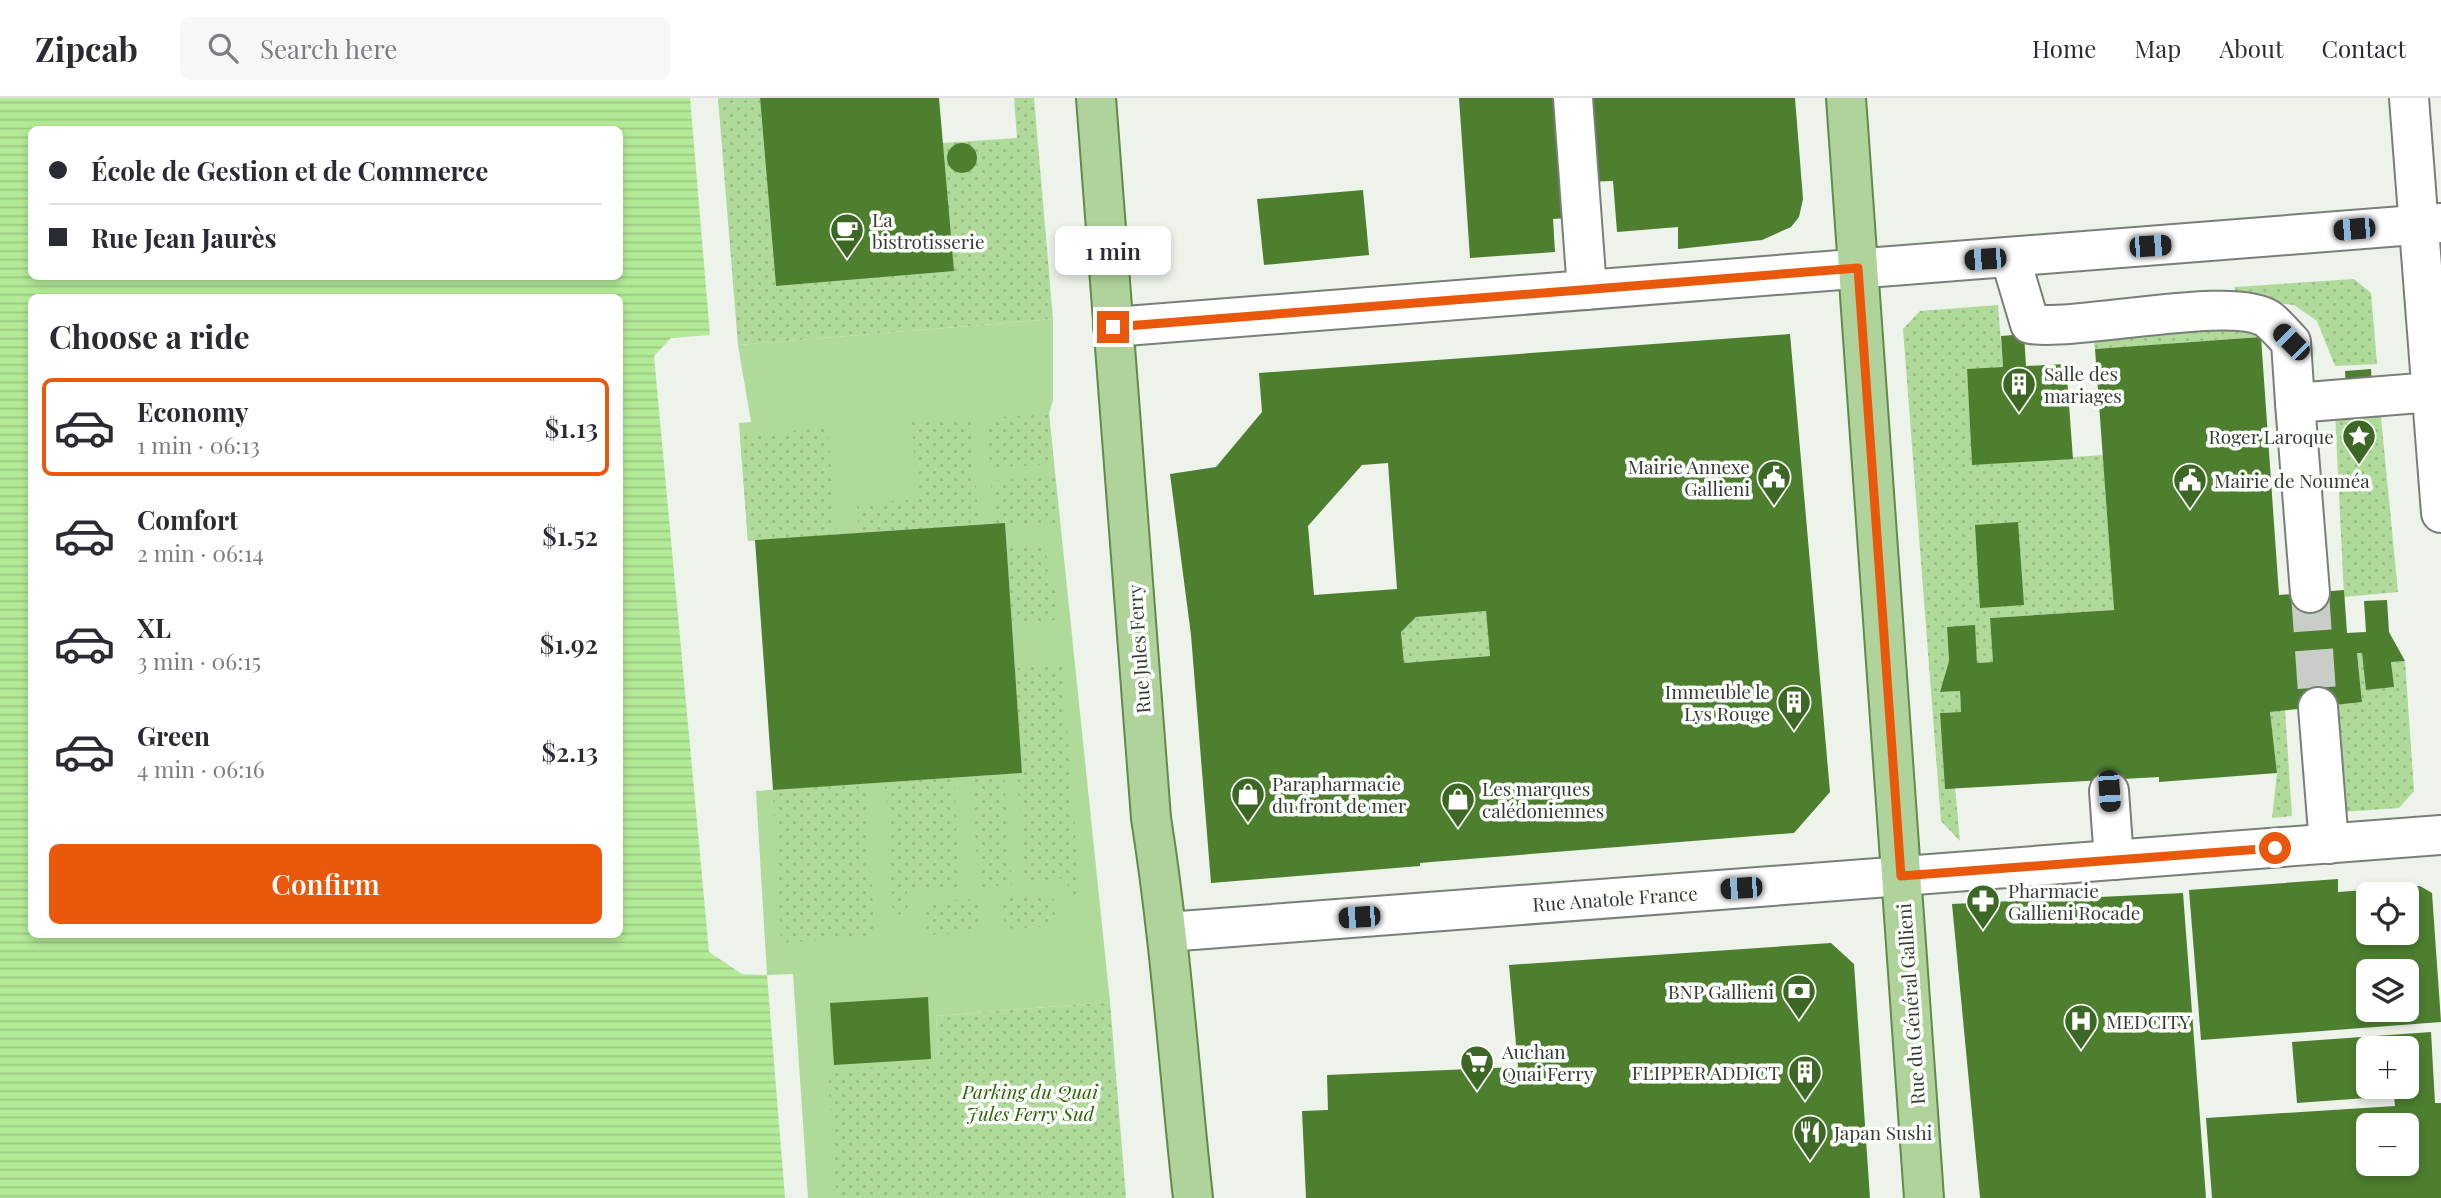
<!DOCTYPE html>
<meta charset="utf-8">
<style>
body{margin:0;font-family:"Playfair Display",serif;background:#f7f7f7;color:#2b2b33;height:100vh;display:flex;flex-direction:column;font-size:26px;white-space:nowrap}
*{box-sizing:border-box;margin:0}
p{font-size:23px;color:#7c7c81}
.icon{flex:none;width:38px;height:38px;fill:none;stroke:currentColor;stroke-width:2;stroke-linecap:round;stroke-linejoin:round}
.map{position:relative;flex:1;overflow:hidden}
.panel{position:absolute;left:28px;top:196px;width:595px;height:644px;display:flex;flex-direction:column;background:#fff;border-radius:10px;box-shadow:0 4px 10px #0003}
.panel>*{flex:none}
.banner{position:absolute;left:28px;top:28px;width:595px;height:154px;border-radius:10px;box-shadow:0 4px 10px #0003;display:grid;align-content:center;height:154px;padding:0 21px;background:#fff}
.tools{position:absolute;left:2356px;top:784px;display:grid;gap:14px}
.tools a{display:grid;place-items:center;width:63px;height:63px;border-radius:10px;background:#fff;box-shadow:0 4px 10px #0003;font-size:35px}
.end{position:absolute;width:32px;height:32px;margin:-16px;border:9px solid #ea580c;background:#fff;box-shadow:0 0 0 4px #fff}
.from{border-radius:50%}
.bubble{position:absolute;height:49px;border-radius:10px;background:#fff;box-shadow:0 4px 10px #0003;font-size:23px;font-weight:600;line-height:49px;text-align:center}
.car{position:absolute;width:21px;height:42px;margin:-21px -10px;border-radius:9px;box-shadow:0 0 5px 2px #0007;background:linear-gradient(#222 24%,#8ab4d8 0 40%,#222 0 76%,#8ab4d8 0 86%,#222 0)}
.banner b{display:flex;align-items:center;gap:24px;height:66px;font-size:26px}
.banner b+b{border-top:2px solid #e1e1e2}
.banner i{width:18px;height:18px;background:#2b2b33}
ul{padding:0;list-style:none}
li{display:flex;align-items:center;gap:21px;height:98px;margin:0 14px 10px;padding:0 7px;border:4px solid transparent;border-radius:10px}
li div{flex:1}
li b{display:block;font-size:26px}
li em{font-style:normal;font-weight:600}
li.on{border-color:#ea580c}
li>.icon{width:63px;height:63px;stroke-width:1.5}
h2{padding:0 21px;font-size:32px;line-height:84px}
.primary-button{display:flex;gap:14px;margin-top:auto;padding:14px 21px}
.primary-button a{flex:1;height:80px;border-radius:10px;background:#ea580c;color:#fff;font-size:28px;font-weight:600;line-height:80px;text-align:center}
header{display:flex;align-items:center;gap:42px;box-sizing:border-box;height:98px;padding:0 35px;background:#fff;border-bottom:2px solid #e1e1e2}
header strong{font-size:33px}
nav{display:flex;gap:38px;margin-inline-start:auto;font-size:24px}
.search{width:490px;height:63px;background:#f7f7f7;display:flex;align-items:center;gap:18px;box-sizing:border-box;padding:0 24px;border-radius:10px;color:#7c7c81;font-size:26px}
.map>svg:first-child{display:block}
</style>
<header>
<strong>Zipcab</strong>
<div class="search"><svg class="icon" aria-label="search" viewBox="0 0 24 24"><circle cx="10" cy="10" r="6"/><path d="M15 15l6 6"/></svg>Search here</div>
<nav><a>Home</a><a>Map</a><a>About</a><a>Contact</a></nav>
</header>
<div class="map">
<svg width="2441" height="1100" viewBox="0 0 2441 1100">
<defs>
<pattern id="garden-dots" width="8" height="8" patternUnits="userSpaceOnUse" patternTransform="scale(1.75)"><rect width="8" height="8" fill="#afda9a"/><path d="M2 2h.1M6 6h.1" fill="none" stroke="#97bc85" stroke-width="1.8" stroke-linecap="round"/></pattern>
<pattern id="water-rules" width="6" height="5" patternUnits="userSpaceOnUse" patternTransform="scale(1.75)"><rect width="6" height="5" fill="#b3ea97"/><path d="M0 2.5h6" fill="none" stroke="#9bc983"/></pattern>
</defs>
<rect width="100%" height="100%" fill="#edf2eb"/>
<path fill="#afda9a" d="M1053,221V302L1049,316L1110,904L936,918L948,1100H808L793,876L767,877L756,693L1022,675L1005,426L748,443L739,325L751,324L738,247Z"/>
<g fill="url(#garden-dots)">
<path d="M718,0H760L776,188L830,183L943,45L1017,40L1014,0H1034L1053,221L738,247Z"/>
<path d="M2354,181L2371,195L2377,266L2335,268L2317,223L2294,207L2238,201L2234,189Z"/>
<path d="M1998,207L2003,269L1967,272L1972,366L2103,357L2114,512L1990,520L1993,564L1977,565L1974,528L1947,530L1949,563L1940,594L1960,593L1961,614L1940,615L1945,690H1955L1960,743L1941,723L1903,231L1920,213Z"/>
<path d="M2234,221L2261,239L2095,251L2092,232Z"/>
<path d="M2380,309L2398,494L2344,499L2335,314Z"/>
<path d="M1049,316L1054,366L990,370L986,320Z"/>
<path d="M971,320L979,427L859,435L857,406L917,401L912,324Z"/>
<path d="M828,330L836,437L748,443L740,337Z"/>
<path d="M1055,378L1060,426L1005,430L994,426L991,383Z"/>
<path d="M1046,446L1049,490H1057L1059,522L1012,525L1007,449Z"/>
<path d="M1486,513L1490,558L1404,565L1401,534L1416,519Z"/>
<path d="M2357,555H2362L2367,592L2393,589L2391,564L2405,563L2414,693L2399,710L2342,714L2335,607L2362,604Z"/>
<path d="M1062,566L1080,798L1069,799L1067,780L1025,784L1017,675H1022L1015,570Z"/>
<path d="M2285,612L2292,718L2272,720L2277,675L2270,614Z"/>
<path d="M1004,676L1012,787L979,789L971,679Z"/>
<path d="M954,680L960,791L907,793L908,816L893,817L885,684Z"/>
<path d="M865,686L875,839L781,845L773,692Z"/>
<path d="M1053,796L1056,828L1005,831L1002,800Z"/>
<path d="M978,801L980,834L927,837L925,804Z"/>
<path d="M1110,904L1126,1100H836L828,972L939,966L936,918Z"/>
</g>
<path fill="url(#water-rules)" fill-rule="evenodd" d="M0,0H690L710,237L671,240L654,258L709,854L742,876L767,877L785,1100H0ZM32,32H620V178H32ZM32,200H620V836H32Z"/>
<g fill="#4d7f2f" fill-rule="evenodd">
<path d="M760,0H939L954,173L776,188Z"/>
<path d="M1459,0H1566L1578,119L1553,121L1555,154L1470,160Z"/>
<path d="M1575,0H1795L1803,101L1799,119L1791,129L1762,142L1678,151V129L1617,134L1613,83L1582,84Z"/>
<circle cx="962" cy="60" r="15"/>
<path d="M1363,92L1369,157L1264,167L1257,101Z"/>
<path d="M1790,236L1830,694L1794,735L1431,764L1420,765V768L1211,785L1191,537L1170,376L1216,369L1262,314L1259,275ZM1388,365L1397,491L1314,497L1308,428L1362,367ZM1486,513L1490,558L1404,565L1401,534L1416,519Z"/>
<path d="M2024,236L2026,268L2066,266L2073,361L1972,367L1967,271L2003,269L2001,238Z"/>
<path d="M2261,239L2279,497L2344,492L2347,535L2366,534L2364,503L2387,502L2389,534L2405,563L2391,564L2394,589L2366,592L2362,555H2357L2362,604L2270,614L2277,675L2159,684V679L1945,691L1940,615L1961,614L1960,593L1940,594L1949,563L1947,529L1975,527L1977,565L1993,564L1990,520L2114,512L2095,251Z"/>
<path d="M2371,271L2372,289L2346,291L2345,273Z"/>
<path d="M2018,424L2024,507L1980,510L1975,427Z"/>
<path d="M1005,425L1022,675L773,692L755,442Z"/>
<path d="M2338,781V794L2420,788L2432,795L2441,924L2201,942L2189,792ZM2368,796H2406V835H2368ZM2368,873H2406V912H2368Z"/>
<path d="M2183,795L2206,1100H1980L1952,806Z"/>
<path d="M1831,845L1854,866L1870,1100H1306L1302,1013L1328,1012L1327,977L1518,969L1509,867Z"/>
<path d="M928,899L931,961L834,967L830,905Z"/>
<path d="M2431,934L2435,1005H2441V1100H2212L2206,1020L2395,1008L2394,998L2297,1005L2292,944ZM2368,950H2406V989H2368ZM2368,1027H2406V1066H2368Z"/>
</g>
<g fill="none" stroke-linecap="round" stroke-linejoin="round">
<path stroke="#c9cdc7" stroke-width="38" stroke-dasharray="38 19" stroke-linecap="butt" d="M2310,495L2318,609"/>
<g stroke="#7a7e78" stroke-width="42">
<g id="minor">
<path d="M1573,0L1587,192"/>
<path d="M2409,0L2441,415"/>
<path d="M2010,159L2030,226C2082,233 2232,197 2268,221C2276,227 2284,237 2291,244L2295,305"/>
<path d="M1113,229L2441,125"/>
<path d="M2310,495L2295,305L2432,294"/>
<path d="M2318,609L2329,746"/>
<path d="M2109,693L2114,762"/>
<path d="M1167,834L2441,737"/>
</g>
</g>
<g stroke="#628a4b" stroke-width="42">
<g id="major">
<path d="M1096,0L1151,720C1171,846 1179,973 1193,1100"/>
<path d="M1846,0L1924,1100"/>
</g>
</g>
<use href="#minor" stroke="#fff" stroke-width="38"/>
<use href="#major" stroke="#afd39a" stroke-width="38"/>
</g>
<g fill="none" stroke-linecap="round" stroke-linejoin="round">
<path stroke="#ea580c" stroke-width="9" d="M1113,229L1858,170L1901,778L2275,750"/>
</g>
<defs>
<g id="cafe-pin" transform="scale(1.75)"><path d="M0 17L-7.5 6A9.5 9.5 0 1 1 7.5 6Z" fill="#3d6724" stroke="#fbfffa"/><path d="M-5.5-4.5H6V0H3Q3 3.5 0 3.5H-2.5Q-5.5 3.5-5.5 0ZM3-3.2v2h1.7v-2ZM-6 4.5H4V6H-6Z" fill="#fff"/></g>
<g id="building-pin" transform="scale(1.75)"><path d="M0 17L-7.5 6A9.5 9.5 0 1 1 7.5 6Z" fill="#3d6724" stroke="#fbfffa"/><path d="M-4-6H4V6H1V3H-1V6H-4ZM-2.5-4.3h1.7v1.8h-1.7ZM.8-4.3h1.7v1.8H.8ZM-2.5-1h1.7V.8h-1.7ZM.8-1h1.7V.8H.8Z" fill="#fff"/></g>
<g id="sight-pin" transform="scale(1.75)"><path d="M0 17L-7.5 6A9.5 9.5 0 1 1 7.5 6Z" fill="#3d6724" stroke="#fbfffa"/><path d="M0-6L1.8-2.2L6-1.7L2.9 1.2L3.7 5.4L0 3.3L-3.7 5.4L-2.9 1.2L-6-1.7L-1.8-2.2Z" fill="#fff"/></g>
<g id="civic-pin" transform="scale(1.75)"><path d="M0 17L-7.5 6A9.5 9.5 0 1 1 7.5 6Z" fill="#3d6724" stroke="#fbfffa"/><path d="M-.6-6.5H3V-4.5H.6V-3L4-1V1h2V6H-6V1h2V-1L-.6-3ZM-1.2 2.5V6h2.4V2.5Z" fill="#fff"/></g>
<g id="shop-pin" transform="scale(1.75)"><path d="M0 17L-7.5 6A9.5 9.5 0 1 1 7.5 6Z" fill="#3d6724" stroke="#fbfffa"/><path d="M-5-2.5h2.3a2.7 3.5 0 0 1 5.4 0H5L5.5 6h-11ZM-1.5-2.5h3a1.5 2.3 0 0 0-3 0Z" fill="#fff"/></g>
<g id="pharmacy-pin" transform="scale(1.75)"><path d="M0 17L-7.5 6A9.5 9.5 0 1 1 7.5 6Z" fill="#3d6724" stroke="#fbfffa"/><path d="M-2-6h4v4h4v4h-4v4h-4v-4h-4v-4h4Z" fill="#fff"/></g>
<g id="bank-pin" transform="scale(1.75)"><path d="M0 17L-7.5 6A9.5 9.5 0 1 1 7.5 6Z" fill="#3d6724" stroke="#fbfffa"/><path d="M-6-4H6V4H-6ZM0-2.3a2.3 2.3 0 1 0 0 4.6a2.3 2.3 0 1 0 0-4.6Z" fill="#fff"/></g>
<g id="hospital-pin" transform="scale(1.75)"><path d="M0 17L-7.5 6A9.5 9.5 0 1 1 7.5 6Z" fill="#3d6724" stroke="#fbfffa"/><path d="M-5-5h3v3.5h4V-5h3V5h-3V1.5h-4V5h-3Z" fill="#fff"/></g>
<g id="supermarket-pin" transform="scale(1.75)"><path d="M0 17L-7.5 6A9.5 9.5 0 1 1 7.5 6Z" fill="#3d6724" stroke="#fbfffa"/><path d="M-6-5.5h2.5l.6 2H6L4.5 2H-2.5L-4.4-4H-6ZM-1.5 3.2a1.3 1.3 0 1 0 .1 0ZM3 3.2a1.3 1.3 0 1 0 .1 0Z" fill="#fff"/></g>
<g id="restaurant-pin" transform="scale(1.75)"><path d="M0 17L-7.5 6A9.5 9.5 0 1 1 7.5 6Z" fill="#3d6724" stroke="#fbfffa"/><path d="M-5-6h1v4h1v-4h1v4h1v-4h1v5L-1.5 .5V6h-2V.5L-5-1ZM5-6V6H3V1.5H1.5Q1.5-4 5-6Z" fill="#fff"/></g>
</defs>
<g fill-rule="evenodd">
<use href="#cafe-pin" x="847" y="132"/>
<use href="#building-pin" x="2019" y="286"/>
<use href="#sight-pin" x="2359" y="338"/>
<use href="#civic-pin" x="1774" y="379"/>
<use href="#civic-pin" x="2190" y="382"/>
<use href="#building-pin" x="1794" y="604"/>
<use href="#shop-pin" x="1248" y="696"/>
<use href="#shop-pin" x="1458" y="701"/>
<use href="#pharmacy-pin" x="1983" y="803"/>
<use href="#bank-pin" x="1799" y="893"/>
<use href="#hospital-pin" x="2081" y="923"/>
<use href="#supermarket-pin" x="1477" y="964"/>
<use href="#building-pin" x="1805" y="974"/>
<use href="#restaurant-pin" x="1810" y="1034"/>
</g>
<g text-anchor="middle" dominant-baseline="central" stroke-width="7" stroke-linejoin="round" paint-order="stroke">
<g font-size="19" fill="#373936" stroke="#fbfffa" text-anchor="start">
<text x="872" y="121">La<tspan x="872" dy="22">bistrotisserie</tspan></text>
<text x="2044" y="275">Salle des<tspan x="2044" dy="22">mariages</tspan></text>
<text x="2334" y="338" text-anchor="end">Roger Laroque</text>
<text x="1750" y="368" text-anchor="end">Mairie Annexe<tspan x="1750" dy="22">Gallieni</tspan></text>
<text x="2214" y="382">Mairie de Nouméa</text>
<text x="1770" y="593" text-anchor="end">Immeuble le<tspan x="1770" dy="22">Lys Rouge</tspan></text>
<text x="1272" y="685">Parapharmacie<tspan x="1272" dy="22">du front de mer</tspan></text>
<text x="1482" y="690">Les marques<tspan x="1482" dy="22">calédoniennes</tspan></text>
<text x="2008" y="792">Pharmacie<tspan x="2008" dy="22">Gallieni Rocade</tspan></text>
<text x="1774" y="893" text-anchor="end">BNP Gallieni</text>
<text x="2106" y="923">MEDCITY</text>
<text x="1502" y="953">Auchan<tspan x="1502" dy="22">Quai Ferry</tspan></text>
<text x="1780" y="974" text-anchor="end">FLIPPER ADDICT</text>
<text x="1834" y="1034">Japan Sushi</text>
</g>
<g font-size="19" fill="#373936" stroke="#fbfffa">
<text transform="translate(1138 551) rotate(-94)">Rue Jules Ferry</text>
<text transform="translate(1615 800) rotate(-4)">Rue Anatole France</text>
<text transform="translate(1910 906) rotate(-94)">Rue du Général Gallieni</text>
</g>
<g font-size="19" font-style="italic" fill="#2e5d05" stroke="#fbfffa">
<text x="1030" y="993">Parking du Quai<tspan x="1030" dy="22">Jules Ferry Sud</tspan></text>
</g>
</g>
</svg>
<div class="tools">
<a><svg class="icon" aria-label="locate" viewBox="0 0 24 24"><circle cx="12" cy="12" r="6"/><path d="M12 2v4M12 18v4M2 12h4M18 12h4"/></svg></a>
<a><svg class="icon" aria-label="layers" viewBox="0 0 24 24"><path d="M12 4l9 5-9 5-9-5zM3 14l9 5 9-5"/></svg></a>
<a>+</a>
<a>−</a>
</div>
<i class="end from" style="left:2275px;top:750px"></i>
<i class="end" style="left:1113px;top:229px"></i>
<div class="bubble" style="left:1055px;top:128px;width:116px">1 min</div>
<i class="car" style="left:2354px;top:131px;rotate:265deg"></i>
<i class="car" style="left:2150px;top:148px;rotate:86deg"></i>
<i class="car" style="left:1985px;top:161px;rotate:266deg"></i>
<i class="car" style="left:2291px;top:244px;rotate:315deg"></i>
<i class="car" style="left:2109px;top:693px;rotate:176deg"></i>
<i class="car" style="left:1741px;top:790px;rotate:266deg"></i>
<i class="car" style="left:1359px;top:819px;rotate:266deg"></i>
<div class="banner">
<b><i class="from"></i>École de Gestion et de Commerce</b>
<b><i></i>Rue Jean Jaurès</b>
</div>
<section class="panel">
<h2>Choose a ride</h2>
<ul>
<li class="on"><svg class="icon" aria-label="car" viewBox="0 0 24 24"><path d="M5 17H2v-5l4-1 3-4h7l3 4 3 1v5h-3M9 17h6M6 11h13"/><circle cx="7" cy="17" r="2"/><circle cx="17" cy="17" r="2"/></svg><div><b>Economy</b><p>1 min · 06:13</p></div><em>$1.13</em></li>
<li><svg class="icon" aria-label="car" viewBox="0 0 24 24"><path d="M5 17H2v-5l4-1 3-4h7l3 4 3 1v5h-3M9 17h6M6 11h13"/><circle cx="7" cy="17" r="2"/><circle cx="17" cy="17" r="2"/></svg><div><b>Comfort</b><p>2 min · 06:14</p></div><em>$1.52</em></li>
<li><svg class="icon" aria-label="car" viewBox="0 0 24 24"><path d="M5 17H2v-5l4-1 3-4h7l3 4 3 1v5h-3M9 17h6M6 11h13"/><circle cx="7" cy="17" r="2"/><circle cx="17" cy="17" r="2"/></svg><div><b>XL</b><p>3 min · 06:15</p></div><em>$1.92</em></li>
<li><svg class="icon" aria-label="car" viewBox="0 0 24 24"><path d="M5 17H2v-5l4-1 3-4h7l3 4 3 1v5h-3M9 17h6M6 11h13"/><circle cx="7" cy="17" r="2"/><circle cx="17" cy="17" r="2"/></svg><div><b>Green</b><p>4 min · 06:16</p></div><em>$2.13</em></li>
</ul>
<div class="primary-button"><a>Confirm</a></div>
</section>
</div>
